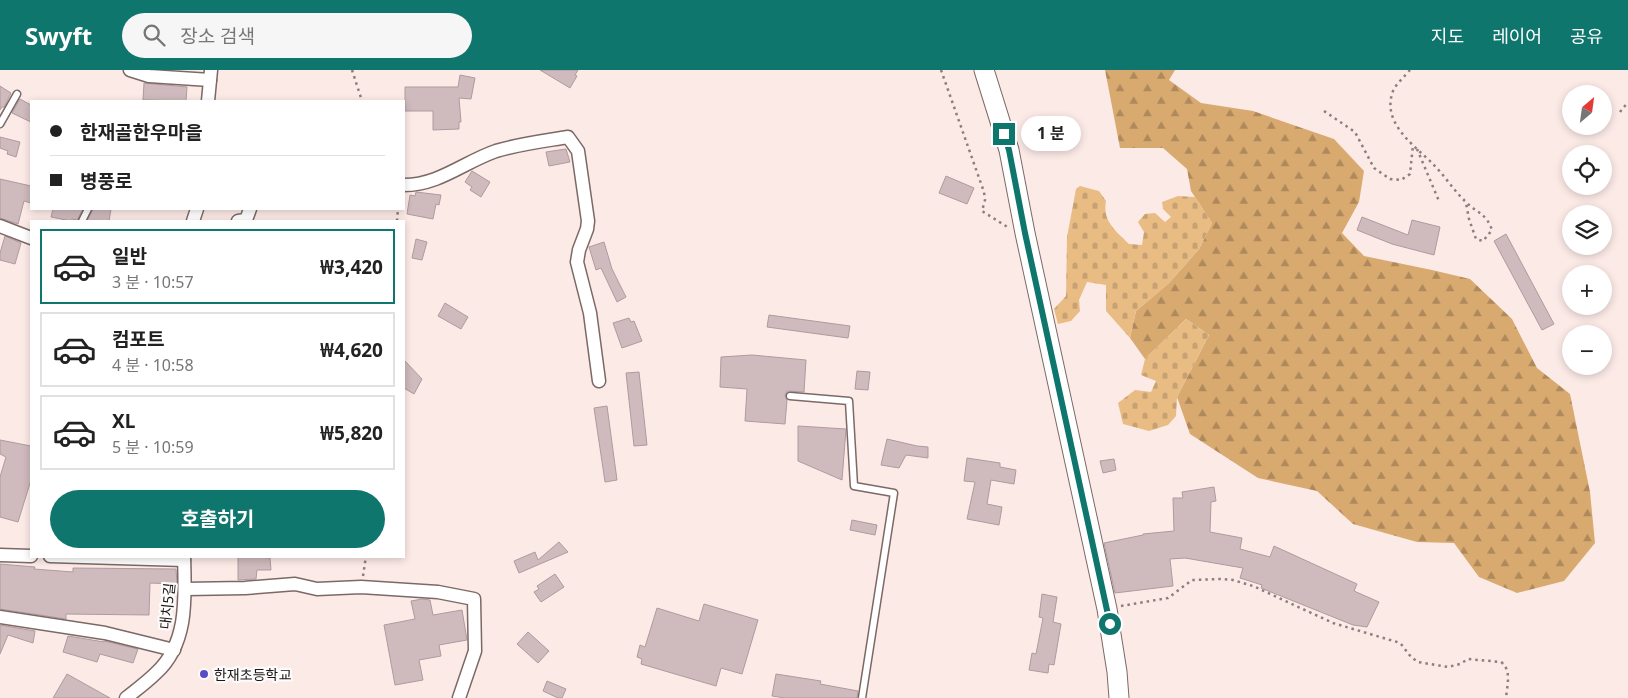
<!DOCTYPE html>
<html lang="ko">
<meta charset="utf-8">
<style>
body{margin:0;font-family:"Noto Sans","Noto Sans KR",sans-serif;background:#f6f6f6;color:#222;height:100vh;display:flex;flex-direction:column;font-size:19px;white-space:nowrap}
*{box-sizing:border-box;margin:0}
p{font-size:16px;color:#767676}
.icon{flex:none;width:28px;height:28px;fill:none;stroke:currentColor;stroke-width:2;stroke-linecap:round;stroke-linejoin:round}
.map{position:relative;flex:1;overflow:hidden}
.drawer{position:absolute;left:30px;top:150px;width:375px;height:338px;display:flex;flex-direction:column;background:#fff;border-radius:0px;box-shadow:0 2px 8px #0003}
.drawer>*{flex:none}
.hud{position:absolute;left:30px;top:30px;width:375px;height:110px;border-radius:0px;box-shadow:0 2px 8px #0003;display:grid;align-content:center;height:110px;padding:0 20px;background:#fff}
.needle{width:32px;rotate:29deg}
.tools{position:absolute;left:1562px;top:15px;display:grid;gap:10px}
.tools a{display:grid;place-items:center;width:50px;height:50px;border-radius:50%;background:#fff;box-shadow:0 2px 8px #0003;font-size:25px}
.end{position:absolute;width:22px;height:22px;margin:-11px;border:6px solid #0f766e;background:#fff;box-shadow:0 0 0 2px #fff}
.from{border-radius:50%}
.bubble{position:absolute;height:35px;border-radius:18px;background:#fff;box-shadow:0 2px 8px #0003;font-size:16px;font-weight:700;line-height:35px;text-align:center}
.hud b{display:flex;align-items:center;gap:18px;height:48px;font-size:19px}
.hud b+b{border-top:1px solid #e0e0e0}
.hud i{width:12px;height:12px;background:#222}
ul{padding:9px 0 0;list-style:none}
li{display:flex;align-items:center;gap:15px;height:75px;margin:0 10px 8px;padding:0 10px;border:2px solid #e0e0e0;border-radius:0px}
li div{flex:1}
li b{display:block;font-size:19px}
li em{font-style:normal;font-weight:700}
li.current{border-color:#0f766e}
li>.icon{width:45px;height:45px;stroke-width:1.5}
.action{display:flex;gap:10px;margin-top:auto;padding:10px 20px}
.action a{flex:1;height:58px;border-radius:30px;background:#0f766e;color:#fff;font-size:20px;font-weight:700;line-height:58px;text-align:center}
header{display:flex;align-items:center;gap:30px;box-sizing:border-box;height:70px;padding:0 25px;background:#0f766e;color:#fff}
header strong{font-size:24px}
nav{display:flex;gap:28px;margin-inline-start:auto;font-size:18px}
.search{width:350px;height:45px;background:#f6f6f6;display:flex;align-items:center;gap:12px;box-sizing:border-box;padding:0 18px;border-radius:28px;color:#767676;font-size:19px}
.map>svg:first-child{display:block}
</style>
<header>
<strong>Swyft</strong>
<div class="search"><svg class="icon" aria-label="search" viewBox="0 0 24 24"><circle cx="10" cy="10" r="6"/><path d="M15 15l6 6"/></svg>장소 검색</div>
<nav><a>지도</a><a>레이어</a><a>공유</a></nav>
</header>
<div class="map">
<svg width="1628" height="628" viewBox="0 0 1628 628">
<defs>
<pattern id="forest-firs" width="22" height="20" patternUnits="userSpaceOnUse" patternTransform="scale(1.25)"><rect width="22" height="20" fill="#d8aa70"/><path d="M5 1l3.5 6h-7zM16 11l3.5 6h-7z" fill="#af895b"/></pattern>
<pattern id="cemetery-stones" width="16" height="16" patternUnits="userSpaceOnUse" patternTransform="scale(1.25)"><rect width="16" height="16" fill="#e9bc84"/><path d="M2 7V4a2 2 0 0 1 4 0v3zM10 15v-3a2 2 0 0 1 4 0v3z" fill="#c7a171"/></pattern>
</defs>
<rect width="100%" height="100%" fill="#fceae7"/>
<path fill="url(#forest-firs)" d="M1105,0H1175L1169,10L1201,33L1253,41L1334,69L1364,101L1359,132L1342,163L1364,186L1432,200L1470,209L1512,249L1537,298L1570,324L1590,422L1595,473L1564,511L1517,523L1479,507L1454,473L1417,472L1353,454L1317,421L1258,408L1190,364L1177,327L1209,265L1186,249L1145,289L1130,268L1136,241L1169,213L1199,179L1212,153L1191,121L1187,99L1163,78H1120Z"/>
<g fill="url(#cemetery-stones)">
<path d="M1080,116L1099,121L1106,131C1102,151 1116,161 1129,174L1142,175L1144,162L1138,152L1145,144L1155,143L1165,152L1171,147L1163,139L1162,132L1178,126L1195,127L1212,153L1199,179L1169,213L1136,241L1130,268L1106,241V215L1087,212L1079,230L1080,241L1071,251L1058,254L1054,239L1066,226L1067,167L1076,119Z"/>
<path d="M1186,249L1209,265L1177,327L1176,346L1168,355L1149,361L1123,354L1118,333L1135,320L1151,322L1156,311L1141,305L1145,289Z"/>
</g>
<g fill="#cfbabd" stroke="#af9a9e">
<path d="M540,0H578L575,5L577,6L570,18Z"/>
<path d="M460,5L475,8L471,29L459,28L461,52H459V59L433,60V41H405V17H458Z"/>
<path d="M144,13L187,17L186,31L143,30Z"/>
<path d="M0,16L11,23L4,37H2L0,40Z"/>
<path d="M20,29L31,35V52L12,43Z"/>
<path d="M0,67L20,72L16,87L7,84L8,81L0,78Z"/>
<path d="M566,79L570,92L549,96L546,82Z"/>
<path d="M472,101L490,112L481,127L470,120L472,117L465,112Z"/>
<path d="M946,106L974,118L967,134L939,123Z"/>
<path d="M0,109L31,116V133L24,131L18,154L0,148Z"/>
<path d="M416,122L441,125L439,135L436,134L433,149L407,144L410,125L415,126Z"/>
<path d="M53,139H83L77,150L72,149L71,151L51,147Z"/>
<path d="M93,139H111L109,151H87Z"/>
<path d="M1362,147L1408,165L1412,150L1440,157L1434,185L1392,174L1357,160Z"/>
<path d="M1506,164L1554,254L1542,260L1494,171Z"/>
<path d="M5,166L21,173L15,194L0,190V183Z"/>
<path d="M416,169L427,172L422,190L412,188Z"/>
<path d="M604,172L612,199L626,227L617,232L601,198L596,200L589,177Z"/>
<path d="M445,233L468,247L461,259L438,246Z"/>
<path d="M769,245L850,256L848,268L767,257Z"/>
<path d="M629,248L631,252L634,251L642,271L622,278L613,253Z"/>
<path d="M752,285L806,290L804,322L787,321L785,325L787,330L785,354L745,351L747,319L720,317L721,287Z"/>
<path d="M404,290L422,309L414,324L404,318Z"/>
<path d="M857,301L870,302L868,320L855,319Z"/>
<path d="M639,302L647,375L634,376L626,303Z"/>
<path d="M607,336L617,410L605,412L594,338Z"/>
<path d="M798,356L846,359L842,410L798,391Z"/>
<path d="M887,369L917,376L928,377V388L906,385L899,398L881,395Z"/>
<path d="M0,370L31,376V410L18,452L0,447V407L6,387L0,384Z"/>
<path d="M967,388L1000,393V397L1016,400L1014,414L991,410L987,434L1002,437L999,455L967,449L975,412L964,411Z"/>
<path d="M1114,389L1116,400L1103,403L1100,391Z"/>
<path d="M1214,417L1216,431L1211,432L1210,462L1242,468L1240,479L1270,487L1274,476L1357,514L1354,521L1379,532L1367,557L1353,555L1261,518L1262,515L1240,508L1243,498L1185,488L1170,489L1173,516L1115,523L1104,473L1143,465V464L1174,461L1173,428H1183L1182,422Z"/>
<path d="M852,450L877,455L875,465L850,460Z"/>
<path d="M559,472L568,482L519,503L514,491L535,482L538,490Z"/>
<path d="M238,486L270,488L271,500H257L256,509L238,510Z"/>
<path d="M0,494L35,497L34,499L73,502V498L176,499L177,514L150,513L149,545L66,544V549L0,539Z"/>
<path d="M555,504L564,517L541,532L534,522L539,519L537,516Z"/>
<path d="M1042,524L1057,527L1053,552L1061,554L1054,595L1049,594L1048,603L1029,600L1032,583L1036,584L1043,548L1039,547Z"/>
<path d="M422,529L430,530L433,545L462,540L467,570L439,575L441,586L419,590L423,610L395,615L384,555L415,549L411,531Z"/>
<path d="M704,534L758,550L742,604L721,598L716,616L641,594L642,589L637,587L640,575L645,577L657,538L699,551Z"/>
<path d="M0,555L35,561L33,573L8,565L0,584Z"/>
<path d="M528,562L549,581L538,593L517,574Z"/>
<path d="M68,566L104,572V571L138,579L133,593L100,584L97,592L63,582Z"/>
<path d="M67,604L110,628H53Z"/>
<path d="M776,604L821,611L820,614L858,621L857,628H785L772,626Z"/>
<path d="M547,611L566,619L562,628H558L543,621Z"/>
</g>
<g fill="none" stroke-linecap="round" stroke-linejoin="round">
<g stroke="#7c6966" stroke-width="9">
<g id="service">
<path d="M0,54L17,24"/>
<path d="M82,151L88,139"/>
<path d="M790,326L849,331L854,416L894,423L862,628"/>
</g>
</g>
<g stroke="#7c6966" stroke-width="15">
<g id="minor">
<path d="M130,0L149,6L210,10"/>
<path d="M208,31L211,0"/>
<path d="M404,115C439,115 464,92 496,81C519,74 544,71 568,67L578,81L588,151L587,159L579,180L577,192L590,243L599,311"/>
<path d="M193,151L197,139"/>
<path d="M238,151L246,150L250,139"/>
<path d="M0,156L31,168"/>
<path d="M0,485L31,486"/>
<path d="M50,486L184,490"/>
<path d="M185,519L245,518L295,514L317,519L361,517L438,522L474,529L475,581L459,628"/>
<path d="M0,547L105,563L174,580"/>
<path d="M126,628C136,620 147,612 156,603C189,573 185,526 184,486"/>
</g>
</g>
<g stroke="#7c6966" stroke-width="21">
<path id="secondary" d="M984,0L1009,80L1025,163L1107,539L1117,602L1119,628"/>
</g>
<g stroke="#8b7e7c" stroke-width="2.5" stroke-dasharray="2.5 4" stroke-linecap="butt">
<path d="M352,0L362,31"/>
<path d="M941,0L984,122L985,130L982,141L1009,158"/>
<path d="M1410,0C1405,6 1396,14 1393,21C1381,53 1414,75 1433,94C1445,106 1454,121 1466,132C1478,144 1486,143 1492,160L1483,171L1476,169L1469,149L1466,133"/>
<path d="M1324,41L1355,62L1374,98L1390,109L1401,110L1410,104L1413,75"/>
<path d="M1620,42L1628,32"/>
<path d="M1417,79L1439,131"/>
<path d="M397,151L398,139"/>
<path d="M363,506L366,486"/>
<path d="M1121,536L1168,528L1192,510L1220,509L1233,510L1253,516L1333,553L1397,572L1401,574L1411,587L1418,592L1448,597L1460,594L1468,589L1501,592C1512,600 1507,616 1506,628"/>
</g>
<use href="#service" stroke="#fff" stroke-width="6"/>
<use href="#minor" stroke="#fff" stroke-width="12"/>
<use href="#secondary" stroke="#fff" stroke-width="19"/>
</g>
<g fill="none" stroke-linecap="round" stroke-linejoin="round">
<path stroke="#0f766e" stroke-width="6" d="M1004,64L1009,80L1025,163L1110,554"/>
</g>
<circle fill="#574ec6" stroke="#fcfcfc" stroke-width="2" cx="204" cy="604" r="5"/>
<g text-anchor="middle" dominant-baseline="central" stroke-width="4.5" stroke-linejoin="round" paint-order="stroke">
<g font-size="14" fill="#1d1614" stroke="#fcfcfc">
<text transform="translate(167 536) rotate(-84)">대치5길</text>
</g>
<g font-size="14" fill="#1d1614" stroke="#fcfcfc" text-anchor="start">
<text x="214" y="604">한재초등학교</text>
</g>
</g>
</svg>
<div class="tools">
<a><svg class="needle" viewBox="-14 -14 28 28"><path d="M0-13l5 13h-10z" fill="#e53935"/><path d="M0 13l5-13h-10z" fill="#767676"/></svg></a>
<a><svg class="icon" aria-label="locate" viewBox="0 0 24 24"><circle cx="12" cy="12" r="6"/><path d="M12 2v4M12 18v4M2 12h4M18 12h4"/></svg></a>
<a><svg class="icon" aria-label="layers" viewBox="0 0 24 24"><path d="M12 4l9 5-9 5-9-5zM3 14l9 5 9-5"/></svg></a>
<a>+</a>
<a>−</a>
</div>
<i class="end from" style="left:1110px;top:554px"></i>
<i class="end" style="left:1004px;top:64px"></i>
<div class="bubble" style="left:1021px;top:46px;width:60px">1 분</div>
<div class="hud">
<b><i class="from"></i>한재골한우마을</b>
<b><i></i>병풍로</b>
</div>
<section class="drawer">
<ul>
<li class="current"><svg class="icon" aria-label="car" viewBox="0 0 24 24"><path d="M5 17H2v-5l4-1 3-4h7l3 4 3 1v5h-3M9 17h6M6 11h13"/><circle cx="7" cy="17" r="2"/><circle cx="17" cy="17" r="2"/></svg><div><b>일반</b><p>3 분 · 10:57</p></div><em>₩3,420</em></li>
<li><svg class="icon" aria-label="car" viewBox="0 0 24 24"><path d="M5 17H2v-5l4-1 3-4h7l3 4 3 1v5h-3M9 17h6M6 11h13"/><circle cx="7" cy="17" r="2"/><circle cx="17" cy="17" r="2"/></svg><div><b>컴포트</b><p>4 분 · 10:58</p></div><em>₩4,620</em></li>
<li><svg class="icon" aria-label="car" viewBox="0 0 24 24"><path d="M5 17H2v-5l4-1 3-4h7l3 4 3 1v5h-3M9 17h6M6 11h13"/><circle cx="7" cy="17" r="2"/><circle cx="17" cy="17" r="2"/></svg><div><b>XL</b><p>5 분 · 10:59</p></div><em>₩5,820</em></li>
</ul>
<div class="action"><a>호출하기</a></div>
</section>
</div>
